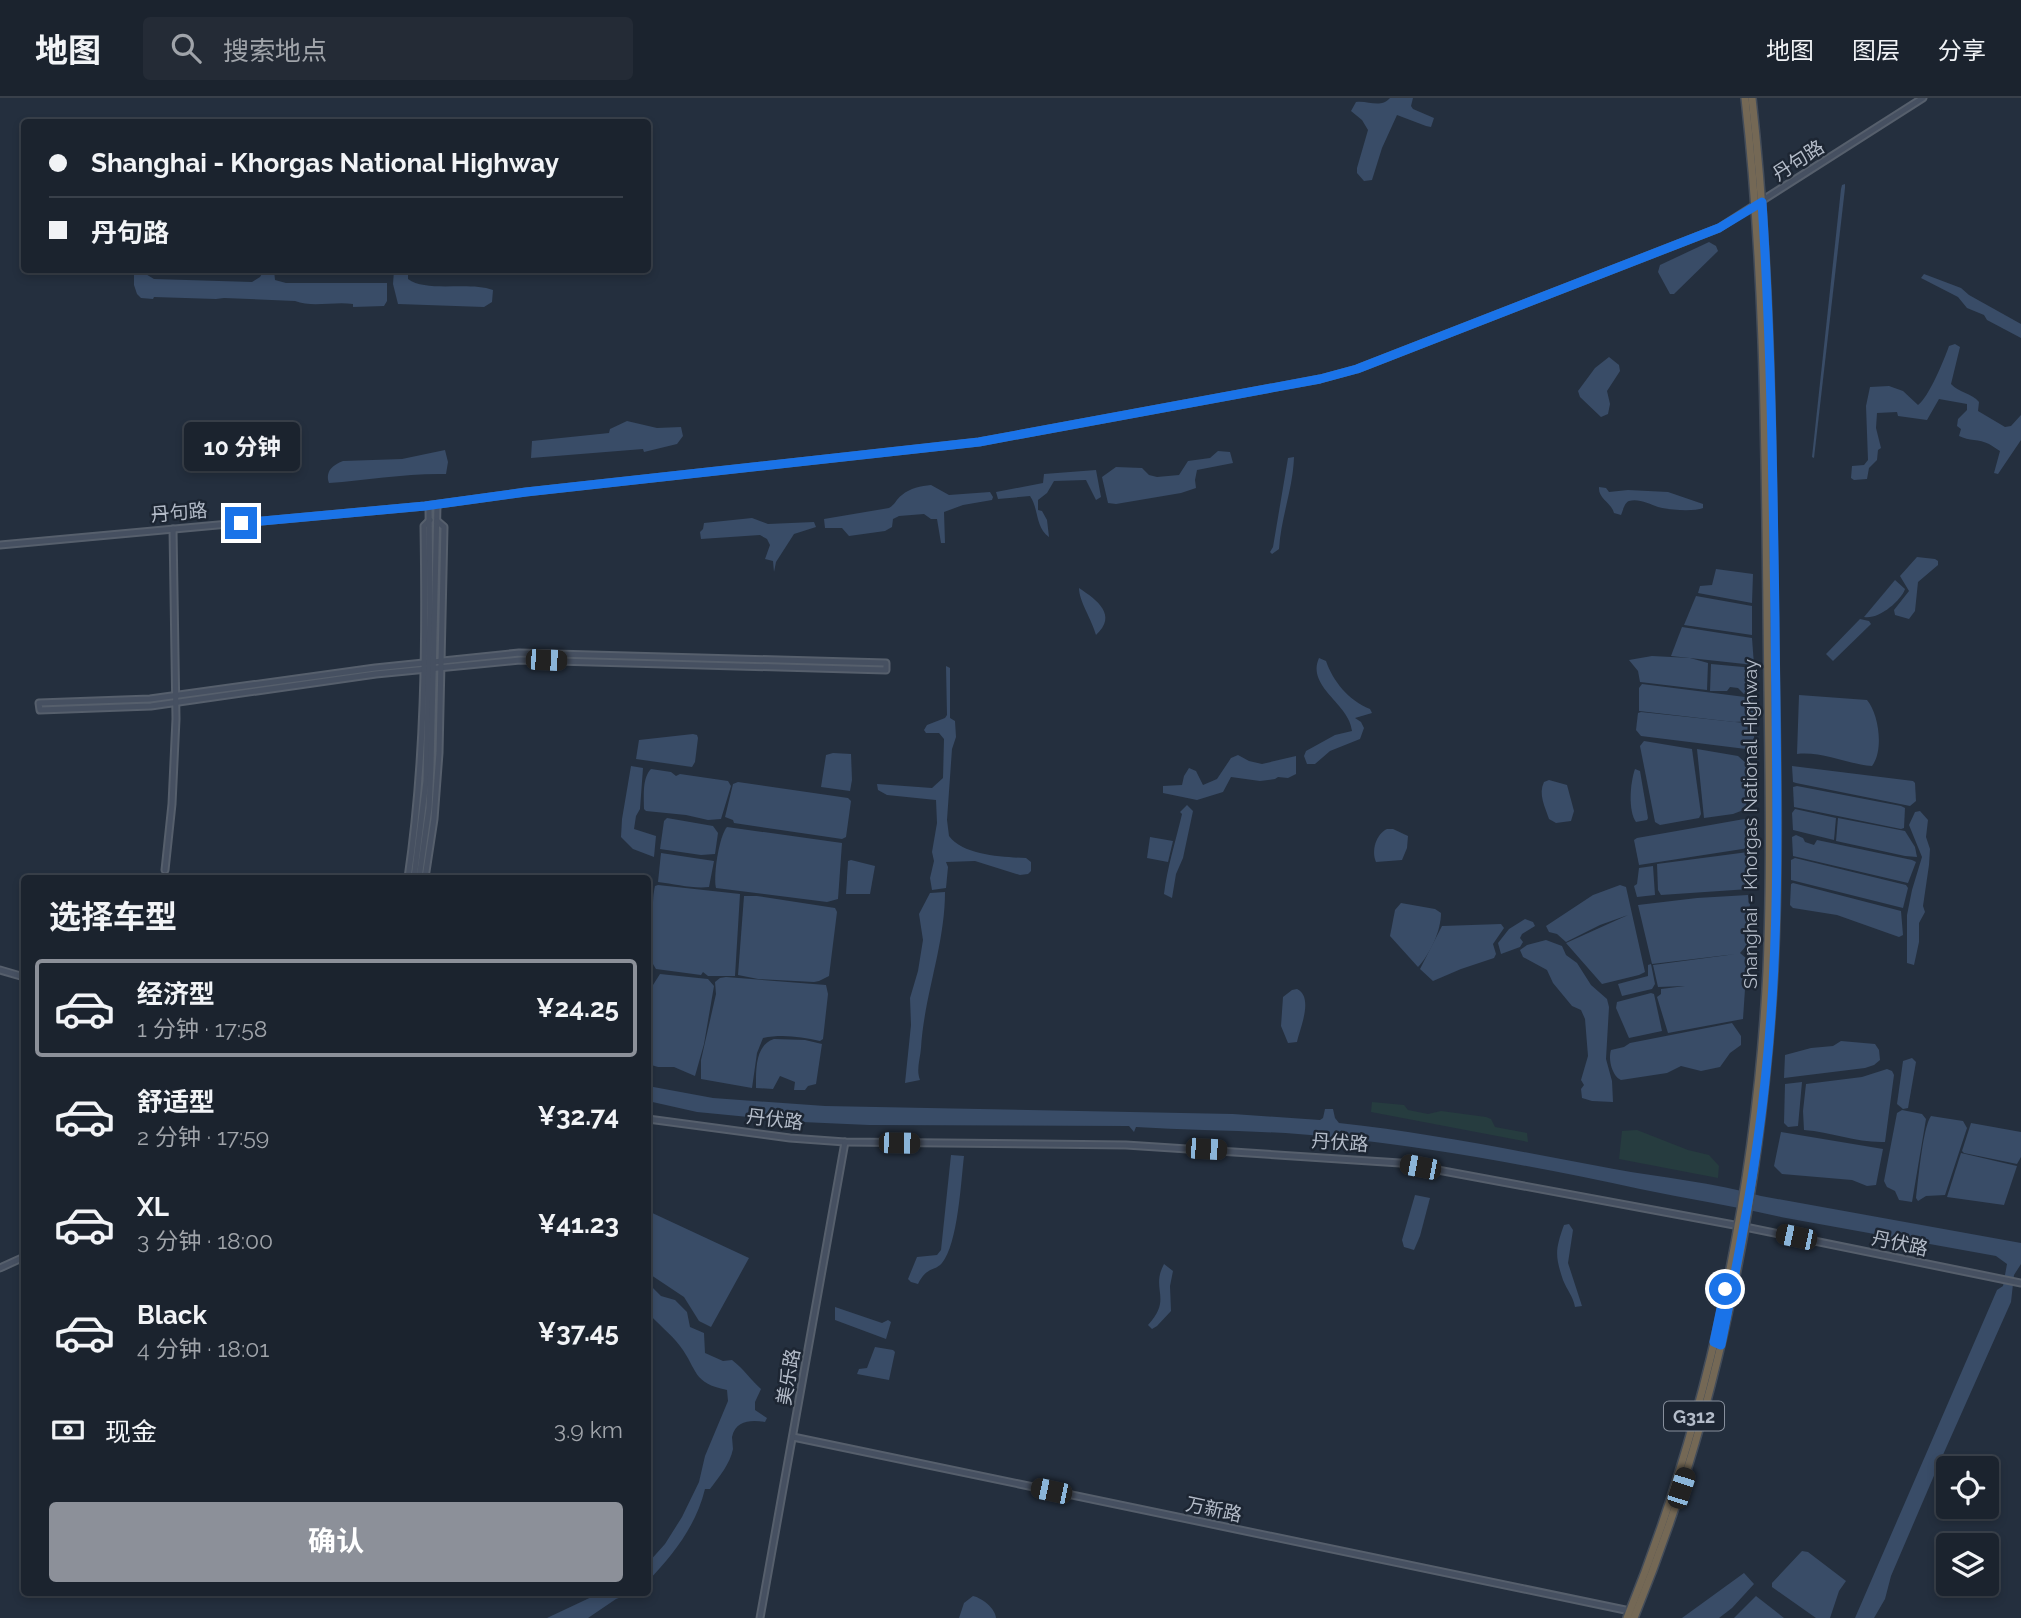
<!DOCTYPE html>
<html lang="zh">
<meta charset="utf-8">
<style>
body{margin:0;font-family:Raleway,"Noto Sans SC",sans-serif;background:#242b36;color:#f1f3f6;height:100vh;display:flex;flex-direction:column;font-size:26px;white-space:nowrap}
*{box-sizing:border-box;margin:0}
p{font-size:23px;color:#a0a4aa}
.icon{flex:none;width:38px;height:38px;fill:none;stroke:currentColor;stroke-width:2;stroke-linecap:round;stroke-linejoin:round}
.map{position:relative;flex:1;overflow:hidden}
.panel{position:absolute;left:21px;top:777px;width:630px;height:721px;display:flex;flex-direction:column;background:#1b232e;border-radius:7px;box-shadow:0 4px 10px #0003,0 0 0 2px #39404a}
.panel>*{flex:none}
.hud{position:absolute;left:21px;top:21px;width:630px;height:154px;border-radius:7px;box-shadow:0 4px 10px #0003,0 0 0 2px #39404a;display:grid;align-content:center;height:154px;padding:0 28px;background:#1b232e}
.fabs{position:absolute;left:1936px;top:1358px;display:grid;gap:14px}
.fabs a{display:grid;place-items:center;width:63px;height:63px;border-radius:7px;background:#1b232e;box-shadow:0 4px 10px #0003,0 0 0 2px #39404a;font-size:35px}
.end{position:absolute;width:32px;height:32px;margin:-16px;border:9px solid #1a73e8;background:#fff;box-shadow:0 0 0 4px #fff}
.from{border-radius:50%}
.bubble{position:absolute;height:49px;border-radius:7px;background:#1b232e;box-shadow:0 4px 10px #0003,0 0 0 2px #39404a;font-size:23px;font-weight:700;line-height:49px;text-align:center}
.car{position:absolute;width:21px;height:42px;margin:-21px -10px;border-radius:9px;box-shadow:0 0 5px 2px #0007;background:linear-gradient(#222 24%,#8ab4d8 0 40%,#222 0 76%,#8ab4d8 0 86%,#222 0)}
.hud b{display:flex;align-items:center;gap:24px;height:66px;font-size:26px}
.hud b+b{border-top:2px solid #39404a}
.hud i{width:18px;height:18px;background:#f1f3f6}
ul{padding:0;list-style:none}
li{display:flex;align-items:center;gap:21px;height:98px;margin:0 14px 10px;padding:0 14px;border:4px solid transparent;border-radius:7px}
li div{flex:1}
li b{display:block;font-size:26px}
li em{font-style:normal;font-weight:700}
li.active{border-color:#8c9099}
li>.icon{width:63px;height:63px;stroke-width:1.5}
h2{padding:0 28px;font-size:32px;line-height:84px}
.pay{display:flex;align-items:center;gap:18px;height:77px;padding:0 28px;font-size:26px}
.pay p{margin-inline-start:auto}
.cta{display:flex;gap:14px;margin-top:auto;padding:14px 28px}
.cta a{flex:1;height:80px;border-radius:7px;background:#8c9099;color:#fff;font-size:28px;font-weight:700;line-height:80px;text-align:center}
header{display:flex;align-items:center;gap:42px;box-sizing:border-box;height:98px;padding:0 35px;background:#1b232e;border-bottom:2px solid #39404a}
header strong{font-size:33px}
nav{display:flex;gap:38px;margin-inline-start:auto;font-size:24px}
.search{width:490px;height:63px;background:#242b36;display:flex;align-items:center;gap:18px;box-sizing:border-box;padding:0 24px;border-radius:7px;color:#a0a4aa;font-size:26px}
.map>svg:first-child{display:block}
</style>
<header>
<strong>地图</strong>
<div class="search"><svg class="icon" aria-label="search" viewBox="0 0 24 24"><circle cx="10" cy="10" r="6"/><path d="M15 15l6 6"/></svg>搜索地点</div>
<nav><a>地图</a><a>图层</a><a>分享</a></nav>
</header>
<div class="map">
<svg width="2021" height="1520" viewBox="0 0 2021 1520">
<rect width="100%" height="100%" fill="#242f3e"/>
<g fill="#263c3f">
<path d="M1372,1004L1404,1007L1408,1012L1428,1016L1441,1013L1486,1019L1491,1021L1495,1029L1527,1035L1528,1044L1371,1014Z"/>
<path d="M1637,1032L1688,1052L1709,1057L1719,1068L1718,1080L1619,1061L1622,1033Z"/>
</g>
<g fill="#394c67">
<path d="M1390,0H1413L1411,8L1413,11L1434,20L1431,29L1426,28L1397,17L1382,50L1372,82L1364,83L1357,75V70L1368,32L1362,22L1351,13L1356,4C1368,2 1380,11 1390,0Z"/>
<path d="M1845,86V90L1814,360L1812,359L1841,91L1842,87Z"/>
<path d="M1709,144L1716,148L1718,153L1674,196H1670L1658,174L1660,167Z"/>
<path d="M134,172H144V175L154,181L252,184L260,179L264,172H274L275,182L286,185H387V203L384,208L353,209V206C334,203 313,210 295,203L224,200L216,201L154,199L153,201L141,200L137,196L134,187Z"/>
<path d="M394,172H408V181C427,195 469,183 493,192L492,204L484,209L398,206L393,186Z"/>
<path d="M1924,176L1961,190L1969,197L2021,226V240L1987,222L1984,217L1967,210L1958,199L1921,180Z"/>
<path d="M1955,246L1960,249L1951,286C1959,295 1972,295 1979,304L1978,313L2005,329L2011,328L2021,317V342L1998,376L1994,375L2000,353C1996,351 1993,348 1989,346C1979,341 1969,343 1959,338L1961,331L1957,328L1958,321L1967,312V306L1939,301L1927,322L1898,318L1897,314L1877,315L1876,330L1881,350L1878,352L1877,362L1869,370L1867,381L1854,382L1851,380L1852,368L1864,367L1868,362L1866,308L1870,289L1889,288L1903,293L1918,307C1929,299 1944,262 1949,248Z"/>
<path d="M1609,259L1619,267L1620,273L1607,293L1610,306L1608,316L1601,319L1580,299L1578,293L1595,270Z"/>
<path d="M627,323L657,330L681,329L683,338L677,346L644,354L643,351L531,360L532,343L609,335L610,331Z"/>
<path d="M445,352L448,364L446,376C408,375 367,382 329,385C325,373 333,367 343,363L402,361Z"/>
<path d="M1218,353L1230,354L1233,365L1197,372L1195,382L1196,390L1181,395L1116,406L1108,405L1102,379L1116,369L1142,370L1149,377L1157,379L1179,377L1188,363L1210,360Z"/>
<path d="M1294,359C1293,391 1281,419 1279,451L1272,456L1270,454L1273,449L1288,360Z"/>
<path d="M1096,372L1101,399L1096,402L1086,382L1054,383L1047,395L1038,402V412L1042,413L1047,422L1049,439C1035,429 1039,411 1030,398L998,401L996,394L1043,385L1044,376Z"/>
<path d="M931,387L949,397L990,394L993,399L992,402L963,407L944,414L945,445H941L937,421H931L924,416L899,418L893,421L892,429L885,433L849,438L842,430H825L824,421L889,410C896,406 896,401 902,397C910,390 921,388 931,387Z"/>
<path d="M1599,389L1606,390L1609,394L1628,392L1668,394L1703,406V410C1693,414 1669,412 1658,409C1650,406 1638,400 1629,403C1624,405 1623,413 1621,417L1614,415C1611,404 1598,401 1599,389Z"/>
<path d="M752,420L768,426L814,424L816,429L794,436L776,464L774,474L773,463L765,461L770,447L767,441L760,437L701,441L700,434L703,431L704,425Z"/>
<path d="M1917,459L1935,461L1938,463V467L1918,484L1915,513L1909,521L1895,517L1894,512L1909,493L1900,478Z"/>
<path d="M1716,471L1753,476L1752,505L1698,495L1700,488L1712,487Z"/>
<path d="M1895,482L1905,491C1901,503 1878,522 1864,519Z"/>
<path d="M1079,490C1097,502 1118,517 1096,537C1092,522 1079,503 1079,490Z"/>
<path d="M1696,498L1752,508V537L1684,527Z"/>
<path d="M1860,521L1869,523L1871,526L1833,563L1826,556Z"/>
<path d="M1682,529L1752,540L1754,567L1671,558Z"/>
<path d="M1652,558L1690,560L1708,565L1707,592L1640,584L1638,573L1629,562Z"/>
<path d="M1319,560L1326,563C1333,583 1348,602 1370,611L1372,615L1355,620L1361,624L1364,630L1360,641L1330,653L1315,666H1307L1304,658L1306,653L1335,637L1352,633C1350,606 1306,589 1319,560Z"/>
<path d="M1711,566L1754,570V596H1744L1738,590L1730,589L1727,593H1710Z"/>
<path d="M946,568L950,570V620L955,623L956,639L952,651L947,722L949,738C964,758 1004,759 1026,760L1031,764V773L1028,776L1020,777L975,763L946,764L948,769L946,790L932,792L930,780L934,763L932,754L937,725L936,702L887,697L878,692L877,686L932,690L943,680L944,641L939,635H926L924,632L927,627L945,620L947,617Z"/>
<path d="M1642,586L1753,600L1754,623L1734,624L1639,613V590Z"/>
<path d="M1799,597L1867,602C1879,616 1884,653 1872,668C1847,666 1821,653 1797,656Z"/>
<path d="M1641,614L1754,626V652L1641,638L1636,632L1638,615Z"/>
<path d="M693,636L697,637L698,640L695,664L692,669L636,661L639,642Z"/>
<path d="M1644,643L1692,651L1701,716L1699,720L1660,727L1655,724L1640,648Z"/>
<path d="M1697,651L1738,658L1748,667L1746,711L1733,716L1704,720Z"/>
<path d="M833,655L851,656L852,682L850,693L821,689L826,657Z"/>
<path d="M1238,657L1249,663L1262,666L1296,658V676L1288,680L1278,679L1275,681L1260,683L1231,679L1223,694L1197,702L1163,695V688L1182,687L1184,678L1189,670L1196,673L1203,687L1217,681L1231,660Z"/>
<path d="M631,668L643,670L640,711L636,718L634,731L656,738L654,759L633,751L621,739L622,721Z"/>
<path d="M1792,668L1913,683L1915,685L1916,703L1910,708L1796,685L1793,684Z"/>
<path d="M651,671L671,674L676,678L680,676L728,683L731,688L721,721L708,722L686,717L646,713L644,711C644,698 642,680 651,671Z"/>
<path d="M1635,671L1640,673L1648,720L1647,722L1636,724C1628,713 1630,685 1635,671Z"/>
<path d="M1549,682L1567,687L1574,713L1571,723L1556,725L1549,721C1545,709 1538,696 1544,684Z"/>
<path d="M738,684L848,700L851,703L846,739L842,741L734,725L733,722L725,719L733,686Z"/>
<path d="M1797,688L1901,708L1905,710L1904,730L1901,731L1794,709L1793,689Z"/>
<path d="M1187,707L1193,713L1183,760L1176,776L1172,800L1164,796C1167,770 1176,742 1182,716L1180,714Z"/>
<path d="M1795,711L1836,720L1834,742L1793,732L1792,715Z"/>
<path d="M1920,713L1928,722L1926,739L1930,751L1929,767L1923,808L1925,814L1919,825V844L1914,867L1907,865V817L1912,792L1922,759L1909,727L1915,714Z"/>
<path d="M667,720L713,728L718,735L715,756L701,757L660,751L664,723Z"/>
<path d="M1750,720L1749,750L1639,767L1634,742L1637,740Z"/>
<path d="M1838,720L1905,733L1915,749L1917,759L1905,758L1836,743Z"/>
<path d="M727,729L842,745L838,801L827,804L716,790C713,778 719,738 727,729Z"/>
<path d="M1387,731H1393L1408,738L1407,750L1402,762L1376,764C1371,753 1376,736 1387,731Z"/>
<path d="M1796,737L1803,740L1805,744L1814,747L1817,742L1912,762L1916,764L1908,785L1793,758L1792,739Z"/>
<path d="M1150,739L1173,743L1168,764L1147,760Z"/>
<path d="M1748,754L1749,791L1661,797L1658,792L1657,766Z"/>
<path d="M661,755L714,763L709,789C693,791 675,786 658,784Z"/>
<path d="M1795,760L1906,787L1908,790L1903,810L1791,782V762Z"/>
<path d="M851,762L875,768L870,796H846L848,763Z"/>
<path d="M1653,768L1655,797L1637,799L1634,788L1637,786L1639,770Z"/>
<path d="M1793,785L1901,813L1903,837L1899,839L1837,817L1793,810L1790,807L1791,786Z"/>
<path d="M658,787L740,796L735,878H708L703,874L701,877L656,871C642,850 652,832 653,811C653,803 653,797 655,788Z"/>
<path d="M1620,787L1626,789L1645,874L1639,877L1602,886L1566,845L1628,817L1600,827L1566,844L1557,836L1549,834L1546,828L1593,797Z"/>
<path d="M945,794C945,847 924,898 921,950C920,962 916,972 920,982L905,985L911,927L910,900L918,873L923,842L919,816L930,795Z"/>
<path d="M1748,797L1750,806L1747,828L1749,830L1747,847L1740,855L1747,861L1743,921L1668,935L1657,899L1661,896V891L1685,888L1658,889L1653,867L1736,856L1652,866L1638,807L1697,800Z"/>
<path d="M744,798H757L835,810L837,814L829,878L819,883L814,884L758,881L738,877Z"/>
<path d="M1401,805L1435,811L1441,815C1441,833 1430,856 1418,869L1390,838L1395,812Z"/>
<path d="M1525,821L1533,824L1535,828L1522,836L1520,840L1523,844L1520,849L1501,856L1498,845L1509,831Z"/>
<path d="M1501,826L1504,830L1493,846L1496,856L1494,860L1461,871L1433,883L1420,871L1442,828Z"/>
<path d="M1546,842L1562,848L1566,857L1577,865L1591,887L1607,901L1609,909L1606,961L1612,983L1613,1004L1592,1003L1582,1000L1581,991L1584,987L1581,982L1588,958L1585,921L1581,912L1572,908L1553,885L1547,872L1523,859L1520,852L1527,847Z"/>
<path d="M1651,866L1655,886L1652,891L1622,898L1618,886L1648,878V867Z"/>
<path d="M660,876L708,881L714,888L704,946L695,978L674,969H658L648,966V890L653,887Z"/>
<path d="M726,879L826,887L828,896L823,941L820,943C801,939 783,936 763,940L757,955L752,990L701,981V962L716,896L715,884L720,880Z"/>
<path d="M1297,891C1314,899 1300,930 1297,944L1288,945L1281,928L1283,899L1292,892Z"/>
<path d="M1651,895L1654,896L1662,933L1629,940L1616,910L1617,904Z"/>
<path d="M1732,925L1741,938V947L1730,955L1720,969L1701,973L1681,968L1667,975L1621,982C1612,978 1608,961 1611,952L1624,949L1630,945Z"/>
<path d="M774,941L805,942L822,946L816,986L808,988L805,992H794L795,984L780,978L773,991L756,990C756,972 755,947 774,941Z"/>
<path d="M1841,943L1875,946L1879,952L1880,962L1874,967L1865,970L1784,980L1785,957L1811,950L1833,948Z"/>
<path d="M1912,960L1916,964L1908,1010L1903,1011L1897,1006L1903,963Z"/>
<path d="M1887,971L1892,973L1894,977L1885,1044C1857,1045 1832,1034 1804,1032L1803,1013L1806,986L1862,979Z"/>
<path d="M1802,984L1798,1028L1788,1029L1784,1025L1785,986Z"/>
<path d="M648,988L713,1000L825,1008L1233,1016L1320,1022L1323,1020L1325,1011H1333L1335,1020L1339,1025C1432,1035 1522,1054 1614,1071C1663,1080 1713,1084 1761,1098L2021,1145V1166L2014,1177L2011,1204L1942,1359L1891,1478L1885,1501L1874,1520H1855L1997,1192L2003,1188L2007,1166L1996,1158L1786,1120C1738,1109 1689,1101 1640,1091C1539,1069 1435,1050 1332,1039C1266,1032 1201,1033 1136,1029L1134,1034L1129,1028L869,1027L802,1024L697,1014L648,1003Z"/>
<path d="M1902,1012L1922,1016L1926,1021L1912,1104L1899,1102L1895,1093L1887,1089L1884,1083L1897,1015Z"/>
<path d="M1931,1018L1963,1023L1967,1030L1945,1097L1926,1098L1918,1103L1916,1100C1918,1084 1923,1028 1931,1018Z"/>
<path d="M1971,1025L2021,1034V1059L2017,1066L1964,1055L1962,1053Z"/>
<path d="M1781,1034L1883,1051L1876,1087L1867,1088L1852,1082L1782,1076L1774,1068Z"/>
<path d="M1961,1055L2017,1068L2004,1107L1947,1099Z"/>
<path d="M951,1057L964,1058C961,1083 958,1146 942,1165C934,1174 927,1168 918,1186L911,1184L908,1181L917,1159L937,1157L941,1152Z"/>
<path d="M1415,1097L1430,1100L1420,1138L1414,1152L1404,1149L1402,1142Z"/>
<path d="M648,1113L749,1160L711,1229L699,1223L684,1199L648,1175Z"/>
<path d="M1569,1126L1573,1132L1568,1165L1582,1208L1575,1209C1573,1198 1567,1192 1563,1182C1555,1158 1555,1152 1564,1127Z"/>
<path d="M1164,1166L1173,1173L1170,1188L1171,1213L1157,1228L1152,1231L1148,1227C1173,1200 1150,1192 1164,1166Z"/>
<path d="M648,1185L661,1198L675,1202L687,1214L690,1229L704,1235L705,1255L723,1263L732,1262C745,1272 749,1280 761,1291L755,1304V1312L767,1320L765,1324C751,1322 736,1322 732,1339C732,1339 733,1350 733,1351C730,1366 719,1379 710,1391H705C696,1428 673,1457 648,1483V1465L665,1446L682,1419L699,1384L705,1358L728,1303L727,1292C692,1285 698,1272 680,1248C671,1236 658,1226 648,1215Z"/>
<path d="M835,1209L882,1225L888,1222L891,1224L886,1241L835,1222Z"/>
<path d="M875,1249L893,1252L895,1254L889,1282L857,1276L859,1271L867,1270Z"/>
<path d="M1802,1453L1808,1454L1846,1483L1839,1493L1830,1520H1816L1772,1489V1485Z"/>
<path d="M1744,1475L1754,1486L1732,1510L1719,1520H1682Z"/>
<path d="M600,1495H632L616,1501L588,1520H547Z"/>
<path d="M973,1498C982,1500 995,1510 996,1520H959L964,1505Z"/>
<path d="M1756,1498L1784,1520H1734Z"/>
</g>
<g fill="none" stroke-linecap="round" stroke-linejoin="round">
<g stroke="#565f6c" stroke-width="9">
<g id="secondary">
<path d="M0,447L425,408L526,394L979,344L1320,281L1357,271L1719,130L1923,0"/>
<path d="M519,555L886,565V572L520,562L376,576L151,608L40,612L39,605L150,601L375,570Z"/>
<path d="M165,772L172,706L176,621L173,431"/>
<path d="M408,780C425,664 426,546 424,428L430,422"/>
<path d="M414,780L426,683L430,515L429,408"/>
<path d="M419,780L429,710L431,667L437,407"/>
<path d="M425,780L434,721L439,655L444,429L437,423"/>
<path d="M0,872L24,879"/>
<path d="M648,1021L790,1040L845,1044L1126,1047L1400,1065L1745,1129L2021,1185"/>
<path d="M0,1170L24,1159"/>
<path d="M793,1339L1630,1513"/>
<path d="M760,1520L845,1044"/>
</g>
</g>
<g stroke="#434c59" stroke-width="10">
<g id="highway">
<path d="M1627,1520C1709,1318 1756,1090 1767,873C1772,752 1768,631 1767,510C1765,339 1764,170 1745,0"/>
<path d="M1634,1520C1718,1316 1762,1092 1774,873C1780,752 1776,631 1774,510C1772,339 1771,169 1752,0"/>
</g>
</g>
<use href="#secondary" stroke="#465061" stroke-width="5"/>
<use href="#highway" stroke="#746855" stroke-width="7"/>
</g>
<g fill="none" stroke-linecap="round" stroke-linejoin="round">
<path stroke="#1a73e8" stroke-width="9" d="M241,425L425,408L526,394L979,344L1320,281L1357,271L1719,130L1762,104C1771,242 1773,380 1775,519C1776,671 1782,823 1766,974C1757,1066 1739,1156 1721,1247L1714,1244L1725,1191"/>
</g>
<g text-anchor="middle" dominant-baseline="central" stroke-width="5" stroke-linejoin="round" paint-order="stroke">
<rect fill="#1d2633" stroke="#878f9c" stroke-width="2" x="1664" y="1303.5" width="60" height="29" rx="5"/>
<g font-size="18" font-weight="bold" fill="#b4bcc9">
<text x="1694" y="1318">G312</text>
</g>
<g font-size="19" fill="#b4bcc9" stroke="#1d2633">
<text transform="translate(1798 62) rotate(-33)">丹句路</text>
<text transform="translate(179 414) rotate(-5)">丹句路</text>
<text transform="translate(1750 726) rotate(-90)">Shanghai - Khorgas National Highway</text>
<text transform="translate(775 1021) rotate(7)">丹伏路</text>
<text transform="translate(1340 1044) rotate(4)">丹伏路</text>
<text transform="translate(1900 1145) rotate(12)">丹伏路</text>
<text transform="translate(788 1279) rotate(-80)">美乐路</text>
<text transform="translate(1214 1411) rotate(12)">万新路</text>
</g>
</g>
</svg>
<div class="fabs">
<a><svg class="icon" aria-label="locate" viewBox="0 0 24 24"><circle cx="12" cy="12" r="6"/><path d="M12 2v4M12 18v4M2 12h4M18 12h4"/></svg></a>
<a><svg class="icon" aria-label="layers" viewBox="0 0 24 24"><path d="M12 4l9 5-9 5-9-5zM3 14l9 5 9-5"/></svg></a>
</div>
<i class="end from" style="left:1725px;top:1191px"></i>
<i class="end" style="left:241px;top:425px"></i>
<div class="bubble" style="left:184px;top:324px;width:116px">10 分钟</div>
<i class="car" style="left:546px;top:562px;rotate:92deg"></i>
<i class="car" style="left:899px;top:1045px;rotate:91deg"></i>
<i class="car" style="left:1206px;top:1051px;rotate:93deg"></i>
<i class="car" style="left:1420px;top:1069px;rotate:281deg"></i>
<i class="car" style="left:1796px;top:1139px;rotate:282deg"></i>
<i class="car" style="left:1681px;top:1390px;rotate:18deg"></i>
<i class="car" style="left:1051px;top:1393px;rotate:282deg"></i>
<div class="hud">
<b><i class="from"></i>Shanghai - Khorgas National Highway</b>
<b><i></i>丹句路</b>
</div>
<section class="panel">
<h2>选择车型</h2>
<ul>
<li class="active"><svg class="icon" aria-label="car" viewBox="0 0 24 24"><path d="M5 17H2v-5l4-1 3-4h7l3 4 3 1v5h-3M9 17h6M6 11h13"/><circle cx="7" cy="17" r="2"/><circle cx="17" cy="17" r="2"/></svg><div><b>经济型</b><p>1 分钟 · 17:58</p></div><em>¥24.25</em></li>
<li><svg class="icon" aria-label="car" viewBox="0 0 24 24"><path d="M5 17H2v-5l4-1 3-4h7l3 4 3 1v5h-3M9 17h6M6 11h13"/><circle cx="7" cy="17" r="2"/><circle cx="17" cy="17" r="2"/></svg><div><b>舒适型</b><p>2 分钟 · 17:59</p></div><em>¥32.74</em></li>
<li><svg class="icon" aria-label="car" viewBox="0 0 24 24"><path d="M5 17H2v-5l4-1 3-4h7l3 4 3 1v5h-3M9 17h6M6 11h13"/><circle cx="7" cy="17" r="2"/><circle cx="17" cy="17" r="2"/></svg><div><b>XL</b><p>3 分钟 · 18:00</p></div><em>¥41.23</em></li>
<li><svg class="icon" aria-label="car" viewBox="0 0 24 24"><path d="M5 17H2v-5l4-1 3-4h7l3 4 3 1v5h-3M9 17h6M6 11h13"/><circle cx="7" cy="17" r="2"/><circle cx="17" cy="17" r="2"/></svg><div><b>Black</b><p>4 分钟 · 18:01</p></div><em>¥37.45</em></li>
</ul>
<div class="pay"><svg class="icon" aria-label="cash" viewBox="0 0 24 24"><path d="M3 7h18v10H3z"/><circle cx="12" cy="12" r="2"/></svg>现金<p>3.9 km</p></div>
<div class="cta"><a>确认</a></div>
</section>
</div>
